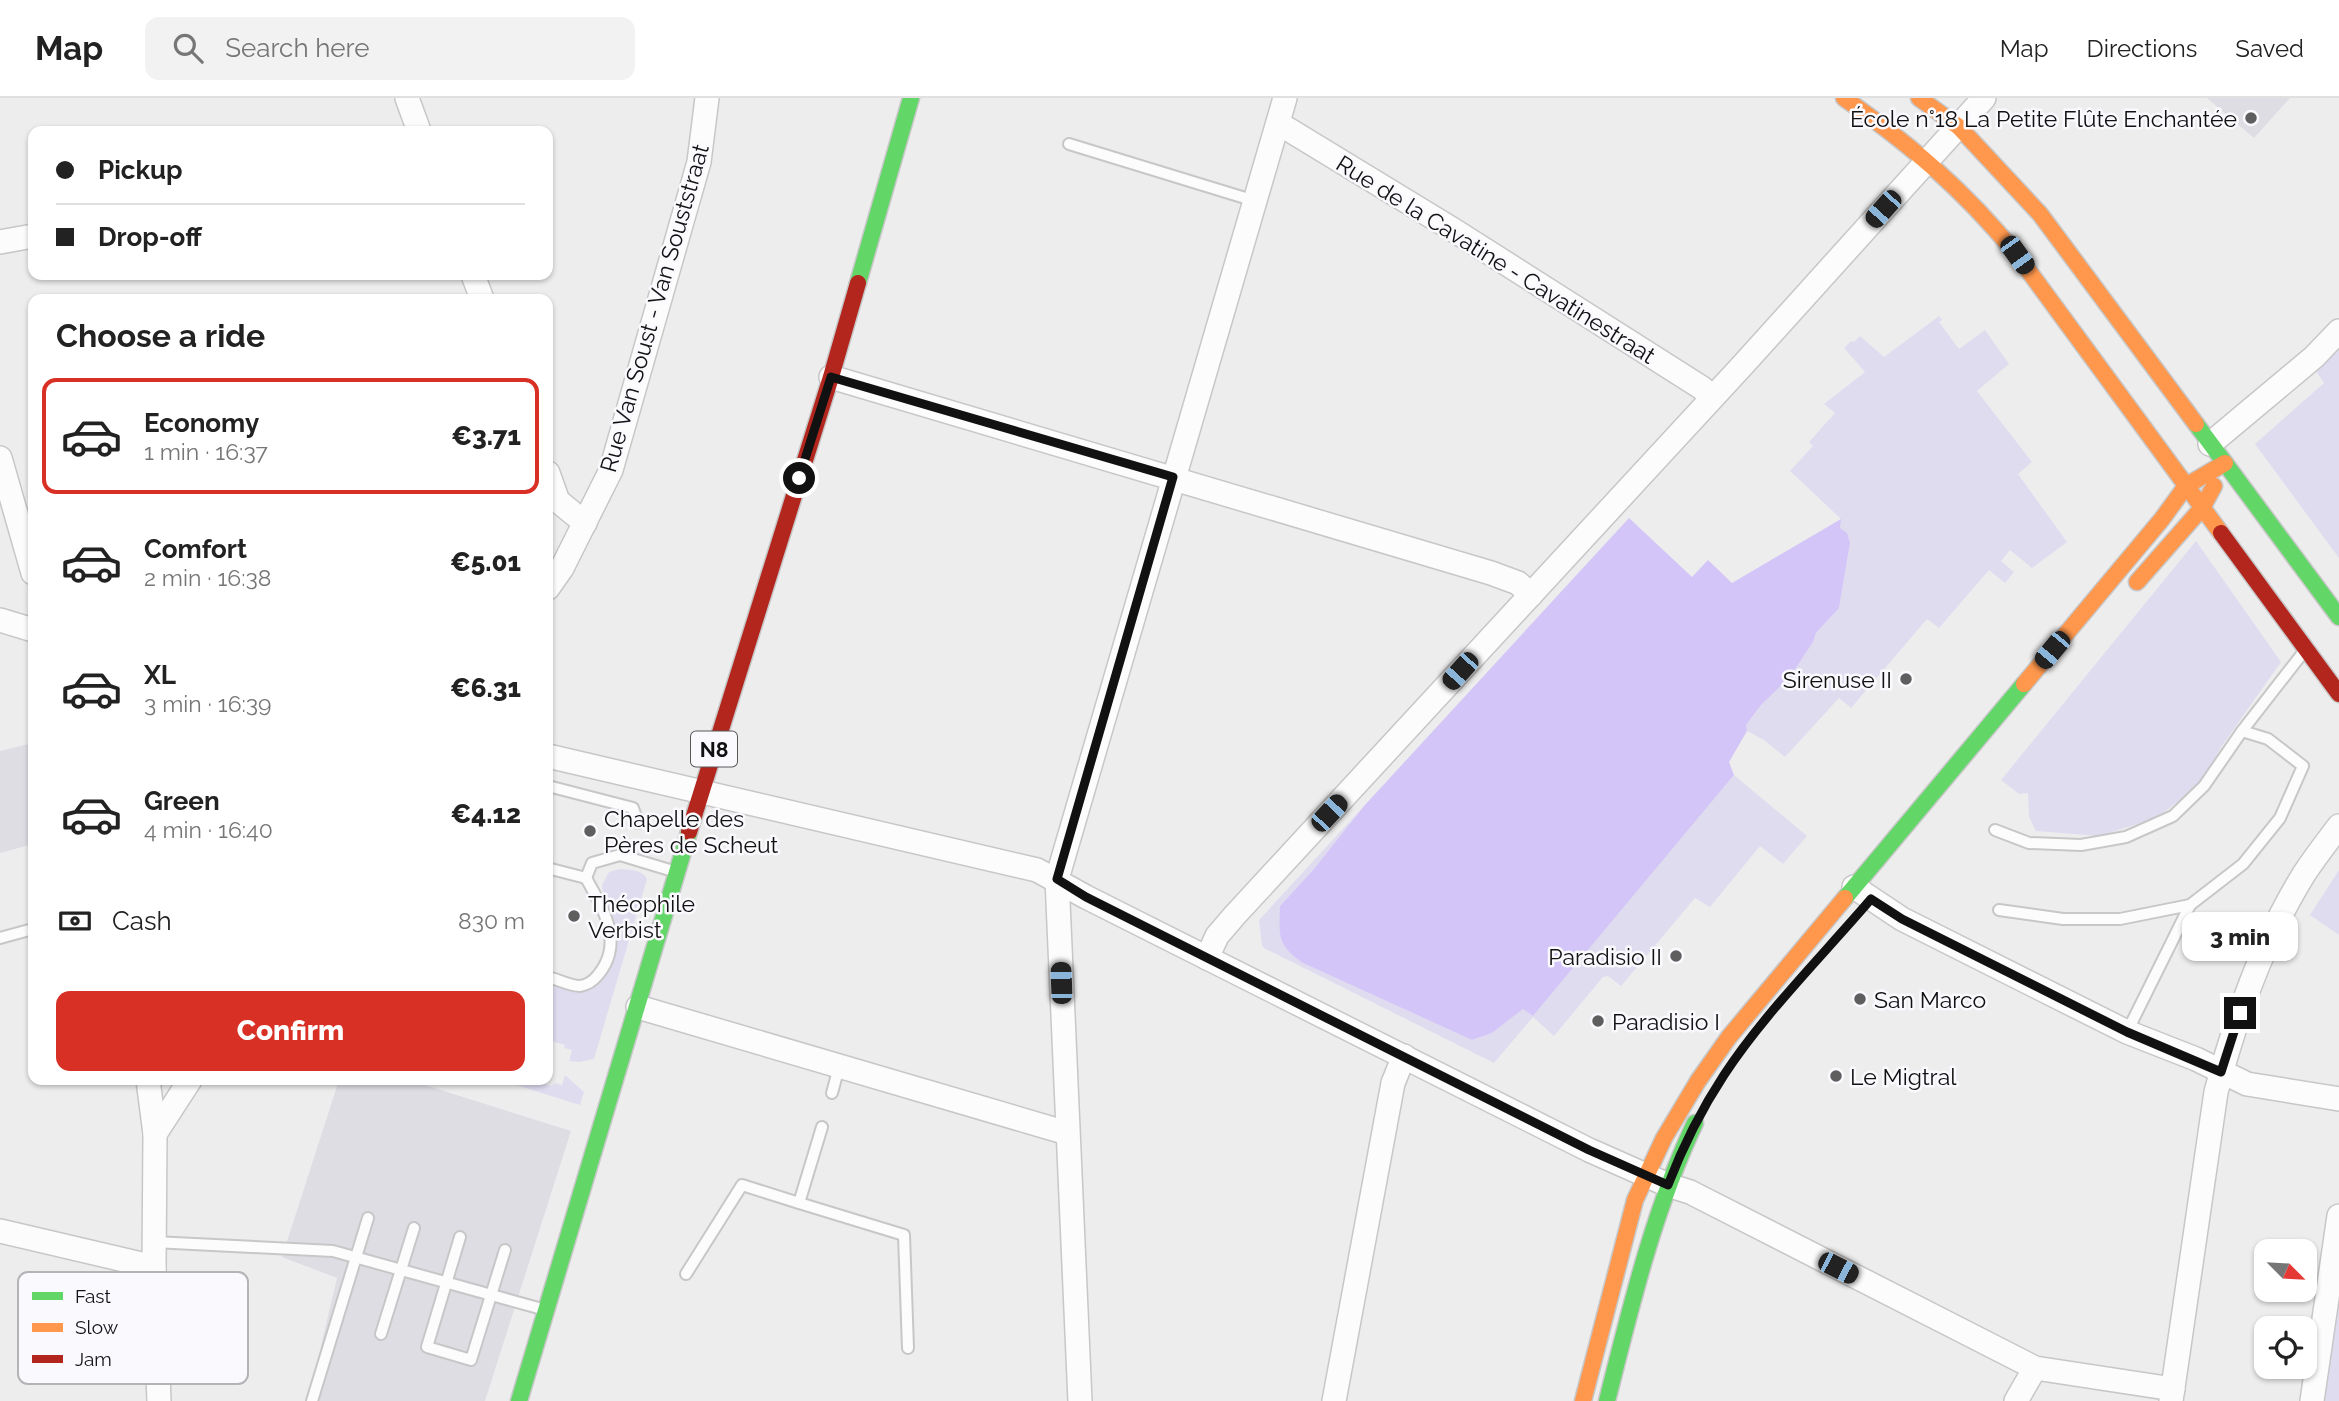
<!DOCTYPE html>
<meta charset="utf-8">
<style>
body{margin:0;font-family:Raleway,sans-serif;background:#f2f2f2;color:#222;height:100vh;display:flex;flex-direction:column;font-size:26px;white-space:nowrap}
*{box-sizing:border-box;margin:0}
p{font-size:23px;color:#767676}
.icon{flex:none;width:38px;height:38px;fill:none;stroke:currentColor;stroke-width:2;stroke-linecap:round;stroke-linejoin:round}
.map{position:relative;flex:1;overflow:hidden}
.side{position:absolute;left:28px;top:196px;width:525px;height:791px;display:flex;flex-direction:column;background:#fff;border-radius:14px;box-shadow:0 2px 5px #0004}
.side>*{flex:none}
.guide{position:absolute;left:28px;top:28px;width:525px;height:154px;border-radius:14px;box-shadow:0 2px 5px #0004;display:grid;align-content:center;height:154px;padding:0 28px;background:#fff}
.needle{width:46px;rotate:114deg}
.tools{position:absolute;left:2254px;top:1141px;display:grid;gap:14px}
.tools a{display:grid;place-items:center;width:63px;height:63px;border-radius:14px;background:#fff;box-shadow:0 2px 5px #0004;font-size:35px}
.end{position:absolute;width:32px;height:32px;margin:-16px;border:9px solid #121112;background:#fff;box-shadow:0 0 0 4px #fff}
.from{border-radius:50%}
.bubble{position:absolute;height:49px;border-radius:14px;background:#fff;box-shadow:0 2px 5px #0004;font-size:23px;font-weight:800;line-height:49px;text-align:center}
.car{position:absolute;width:21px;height:42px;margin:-21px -10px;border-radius:9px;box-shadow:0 0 5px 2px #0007;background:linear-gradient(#222 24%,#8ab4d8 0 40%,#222 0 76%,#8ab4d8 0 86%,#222 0)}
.guide b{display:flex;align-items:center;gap:24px;height:66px;font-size:26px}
.guide b+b{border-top:2px solid #e0e0e0}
.guide i{width:18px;height:18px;background:#222}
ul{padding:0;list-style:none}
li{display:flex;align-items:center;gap:21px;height:116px;margin:0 14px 10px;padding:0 14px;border:4px solid transparent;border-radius:14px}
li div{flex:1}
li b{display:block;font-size:26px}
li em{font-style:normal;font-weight:800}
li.active{border-color:#d93025}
li>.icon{width:63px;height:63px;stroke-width:1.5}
h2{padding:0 28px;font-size:32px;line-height:84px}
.pay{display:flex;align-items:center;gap:18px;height:77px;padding:0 28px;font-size:26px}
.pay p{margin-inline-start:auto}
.button{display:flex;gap:14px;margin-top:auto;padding:14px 28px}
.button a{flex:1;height:80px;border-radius:14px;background:#d93025;color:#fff;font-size:28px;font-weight:800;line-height:80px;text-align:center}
header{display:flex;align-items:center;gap:42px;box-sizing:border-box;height:98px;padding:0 35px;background:#fff;border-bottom:2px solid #e0e0e0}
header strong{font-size:33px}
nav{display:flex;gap:38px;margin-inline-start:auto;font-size:24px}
.search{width:490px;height:63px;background:#f2f2f2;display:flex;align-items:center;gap:18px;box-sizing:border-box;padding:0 24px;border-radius:14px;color:#767676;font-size:26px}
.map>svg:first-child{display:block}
</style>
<header>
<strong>Map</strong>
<div class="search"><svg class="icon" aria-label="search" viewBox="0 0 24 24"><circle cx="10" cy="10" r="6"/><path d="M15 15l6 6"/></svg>Search here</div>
<nav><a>Map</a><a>Directions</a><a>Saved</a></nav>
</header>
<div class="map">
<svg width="2339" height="1303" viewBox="0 0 2339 1303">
<rect width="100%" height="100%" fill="#ededee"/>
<g fill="#dfdde4">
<path d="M2207,0H2290L2254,40Z"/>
<path d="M33,645V746L0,755V653Z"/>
<path d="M339,982H409L571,1033L485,1303H308L337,1180L282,1159Z"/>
</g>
<g fill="#e0dcf0">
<path d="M1939,218L1942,222L1939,224L1959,251L1985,232L2009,266L1977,293L2032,364L2018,376L2067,444L2032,470L2010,452L2001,463L2014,474L2005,485L1989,472L1939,530L1927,521L1851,610L1839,600L1785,659L1764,642L1747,633L1746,627L1761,607L1790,579L1813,544L1816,535L1839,510L1850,445L1840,430V420L1790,373L1813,348L1809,344L1835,315L1824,306L1865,274L1844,250L1851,243L1854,244L1860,238L1884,259Z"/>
<path d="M2339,248V460L2255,346L2324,285L2314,270Z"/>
<path d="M2196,443L2281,564L2221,649L2206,677L2184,699L2156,720L2099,738L2036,733L2029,719L2028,695L2019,696L2001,682Z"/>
<path d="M1734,677L1807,738L1783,766L1760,748L1710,809L1695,800L1621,888L1608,878L1603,879L1554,938L1533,919L1494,965L1264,850L1262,847L1259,822L1364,708L1313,772L1280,808L1303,865L1472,942L1492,935L1523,911L1533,918Z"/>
<path d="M620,771C630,772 642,771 647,781L594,961L579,964L569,963L572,952L564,950L565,947L548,942V885C558,888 569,893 580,892C609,891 620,853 615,829C613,814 603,802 602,787L609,774Z"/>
<path d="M2339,772V837L2310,817Z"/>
<path d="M565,977L584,994L580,1007L500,982H530L552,988L554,985L562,987Z"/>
<path d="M2339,1198V1303H2323Z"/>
</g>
<path fill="#d3c5f7" d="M1629,420L1692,479L1708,462L1732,485L1841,421L1840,430L1847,435L1850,445L1839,510L1816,535L1813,544L1790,579L1761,607L1746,627L1747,633L1729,664L1734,677L1533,918L1523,911L1492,935L1472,942L1303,865C1277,847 1279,838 1280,808L1313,772L1364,708Z"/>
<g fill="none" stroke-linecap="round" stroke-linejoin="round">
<g stroke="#c7c7c8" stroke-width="14">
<g id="lane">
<path d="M1069,46L1255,103"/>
<path d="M548,688L633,710L638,725"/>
<path d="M1995,732L2029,745L2081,747L2126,739L2173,718L2204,688L2242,633L2302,556"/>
<path d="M551,771L586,780L592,765L620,757L673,773"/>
<path d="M1999,812L2063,821H2120L2190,807L2243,766L2280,720L2303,668L2268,641L2242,633"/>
<path d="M0,840L33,831"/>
<path d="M548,879C557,881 570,888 580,888C587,887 594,882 598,877C625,845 603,811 586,780"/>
<path d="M2127,934L2190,807"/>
<path d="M832,995L839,969"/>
<path d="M822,1029L799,1105L904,1137L908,1250"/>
<path d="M460,1139L427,1249L471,1262L505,1152"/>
<path d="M154,1144L333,1153L542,1211"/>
<path d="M686,1176L742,1087L799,1105"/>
<path d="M381,1236L414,1130"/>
<path d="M312,1303L368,1120"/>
</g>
</g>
<g stroke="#c7c7c8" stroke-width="26">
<g id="street">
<path d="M407,0L419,33"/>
<path d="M1278,25L1452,131L1702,290L1712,300"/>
<path d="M0,144L33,138"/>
<path d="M473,177L482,201"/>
<path d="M831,279L1491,475L1518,485L1531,497"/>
<path d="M2210,346L2314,259L2339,233"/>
<path d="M0,360L33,475"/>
<path d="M548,375L558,403L585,425"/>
<path d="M548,490L562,470L611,372L699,64L707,0"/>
<path d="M0,522L33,532"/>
<path d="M548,658L1037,772L1086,799L1589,1052L1668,1087L1690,1094L2035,1270L2173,1291"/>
<path d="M1854,789L1902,821L2127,934L2196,961L2247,986L2339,1001"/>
<path d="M1207,860L1217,838L1235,817L1741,269L1984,0"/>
<path d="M638,909L1067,1035"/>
<path d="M148,982L155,1036L154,1169L159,1303"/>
<path d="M155,1036L190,982"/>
<path d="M0,1133L154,1169"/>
<path d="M1080,1303L1057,781L1285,0"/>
<path d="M1334,1303L1393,985L1404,958"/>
<path d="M2016,1303L2035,1270"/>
<path d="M2171,1303L2216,994C2236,919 2263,842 2304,776C2315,759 2327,744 2339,728"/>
<path d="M2312,1303L2339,1118"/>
</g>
</g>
<g stroke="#c7c7c8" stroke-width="19">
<g id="fast">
<path d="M858,185L911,0"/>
<path d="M2196,326L2339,519"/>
<path d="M1845,800L2024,586"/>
<path d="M519,1303L689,734"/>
<path d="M1607,1303C1631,1208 1653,1114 1695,1025"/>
</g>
</g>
<g stroke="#c7c7c8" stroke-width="19">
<g id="slow">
<path d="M1844,0C1913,49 1963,91 2017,157L2221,435"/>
<path d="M1919,0L1959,29L2040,116L2196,326"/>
<path d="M2137,484L2202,410L2214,388"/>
<path d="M2024,586L2162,421L2186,388L2225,365"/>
<path d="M1583,1303L1635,1102L1664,1040L1698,983L1729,939L1845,800"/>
</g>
</g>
<g stroke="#c7c7c8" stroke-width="19">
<g id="jam">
<path d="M2221,435L2339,596"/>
<path d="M689,734L831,279L858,185"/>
</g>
</g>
<use href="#lane" stroke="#fcfcfc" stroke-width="10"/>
<use href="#street" stroke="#fcfcfc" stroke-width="23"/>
<use href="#fast" stroke="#63d668" stroke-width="16"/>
<use href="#slow" stroke="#ff974d" stroke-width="16"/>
<use href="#jam" stroke="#b3261e" stroke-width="16"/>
</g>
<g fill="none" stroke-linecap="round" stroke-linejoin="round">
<path stroke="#121112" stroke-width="9" d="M799,380L831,279L1173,379L1057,781L1086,799L1589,1052L1668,1087C1683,1048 1701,1012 1724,977C1764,916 1823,857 1871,801L1902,821L2127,934L2221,974L2240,915"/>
</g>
<g fill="#5f5e5f" stroke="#faf9fd" stroke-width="2.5">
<circle cx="2251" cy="20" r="7"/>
<circle cx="1906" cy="581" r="7"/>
<circle cx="590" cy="733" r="7"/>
<circle cx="574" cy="818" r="7"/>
<circle cx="1676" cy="858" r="7"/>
<circle cx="1860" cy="901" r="7"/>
<circle cx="1598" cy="923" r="7"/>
<circle cx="1836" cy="978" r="7"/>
</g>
<g text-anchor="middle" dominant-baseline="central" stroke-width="5" stroke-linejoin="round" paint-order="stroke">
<rect fill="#faf9fd" stroke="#585758" stroke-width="2" x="691" y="633.5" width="46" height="35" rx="5"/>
<g font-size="21" font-weight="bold" fill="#121112">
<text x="714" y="651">N8</text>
</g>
<g font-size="23" fill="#121112" stroke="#faf9fd" text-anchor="start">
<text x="2237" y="20" text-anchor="end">École n°18 La Petite Flûte Enchantée</text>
<text x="1892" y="581" text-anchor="end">Sirenuse II</text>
<text x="604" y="720">Chapelle des<tspan x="604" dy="26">Pères de Scheut</tspan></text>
<text x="588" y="805">Théophile<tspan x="588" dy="26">Verbist</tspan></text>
<text x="1662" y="858" text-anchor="end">Paradisio II</text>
<text x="1874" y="901">San Marco</text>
<text x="1612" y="923">Paradisio I</text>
<text x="1850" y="978">Le Migtral</text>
</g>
<g font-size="23" fill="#121112" stroke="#faf9fd">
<text transform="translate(1496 161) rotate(32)">Rue de la Cavatine - Cavatinestraat</text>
<text transform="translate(654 210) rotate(-74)">Rue Van Soust - Van Souststraat</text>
</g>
</g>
<rect x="18" y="1174" width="230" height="112" rx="10" fill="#faf9fd" stroke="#b4b3b6" stroke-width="2"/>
<rect x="32" y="1194" width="31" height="8" fill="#63d668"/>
<rect x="32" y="1225" width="31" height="9" fill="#ff974d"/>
<rect x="32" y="1257" width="31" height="8" fill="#b3261e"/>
<g font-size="19" fill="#121112">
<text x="75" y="1205">Fast</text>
<text x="75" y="1236">Slow</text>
<text x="75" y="1268">Jam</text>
</g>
</svg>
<div class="tools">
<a><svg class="needle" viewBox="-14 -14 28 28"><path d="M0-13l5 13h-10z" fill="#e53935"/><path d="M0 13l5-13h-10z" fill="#767676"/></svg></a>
<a><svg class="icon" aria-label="locate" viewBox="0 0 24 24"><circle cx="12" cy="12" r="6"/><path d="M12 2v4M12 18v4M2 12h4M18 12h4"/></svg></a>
</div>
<i class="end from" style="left:799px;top:380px"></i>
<i class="end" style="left:2240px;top:915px"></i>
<div class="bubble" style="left:2182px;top:814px;width:116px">3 min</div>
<i class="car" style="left:1883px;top:111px;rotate:222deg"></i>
<i class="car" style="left:2017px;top:157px;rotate:144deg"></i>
<i class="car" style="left:2052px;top:552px;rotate:220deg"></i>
<i class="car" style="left:1460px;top:573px;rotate:222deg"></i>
<i class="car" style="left:1329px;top:715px;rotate:43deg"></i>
<i class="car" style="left:1061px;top:885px;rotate:358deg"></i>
<i class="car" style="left:1838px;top:1170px;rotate:117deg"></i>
<div class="guide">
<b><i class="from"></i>Pickup</b>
<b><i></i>Drop-off</b>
</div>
<section class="side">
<h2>Choose a ride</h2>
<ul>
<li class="active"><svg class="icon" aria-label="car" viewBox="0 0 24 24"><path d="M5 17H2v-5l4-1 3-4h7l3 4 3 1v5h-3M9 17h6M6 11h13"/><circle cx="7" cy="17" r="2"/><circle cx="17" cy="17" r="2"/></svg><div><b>Economy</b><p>1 min · 16:37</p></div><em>€3.71</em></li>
<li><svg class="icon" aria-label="car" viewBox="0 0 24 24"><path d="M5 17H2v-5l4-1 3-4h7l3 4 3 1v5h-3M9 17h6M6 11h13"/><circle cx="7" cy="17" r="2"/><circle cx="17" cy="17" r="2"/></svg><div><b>Comfort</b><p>2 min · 16:38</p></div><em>€5.01</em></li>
<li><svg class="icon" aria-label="car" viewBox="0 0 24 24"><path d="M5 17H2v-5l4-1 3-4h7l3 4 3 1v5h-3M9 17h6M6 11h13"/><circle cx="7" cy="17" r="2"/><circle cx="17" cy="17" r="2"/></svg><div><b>XL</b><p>3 min · 16:39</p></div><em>€6.31</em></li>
<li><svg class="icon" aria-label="car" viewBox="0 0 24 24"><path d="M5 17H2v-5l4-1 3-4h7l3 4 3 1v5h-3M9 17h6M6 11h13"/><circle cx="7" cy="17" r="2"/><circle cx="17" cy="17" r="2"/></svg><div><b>Green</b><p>4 min · 16:40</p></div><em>€4.12</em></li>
</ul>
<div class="pay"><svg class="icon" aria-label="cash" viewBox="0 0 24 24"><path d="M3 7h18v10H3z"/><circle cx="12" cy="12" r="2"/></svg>Cash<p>830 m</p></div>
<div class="button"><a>Confirm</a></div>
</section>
</div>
